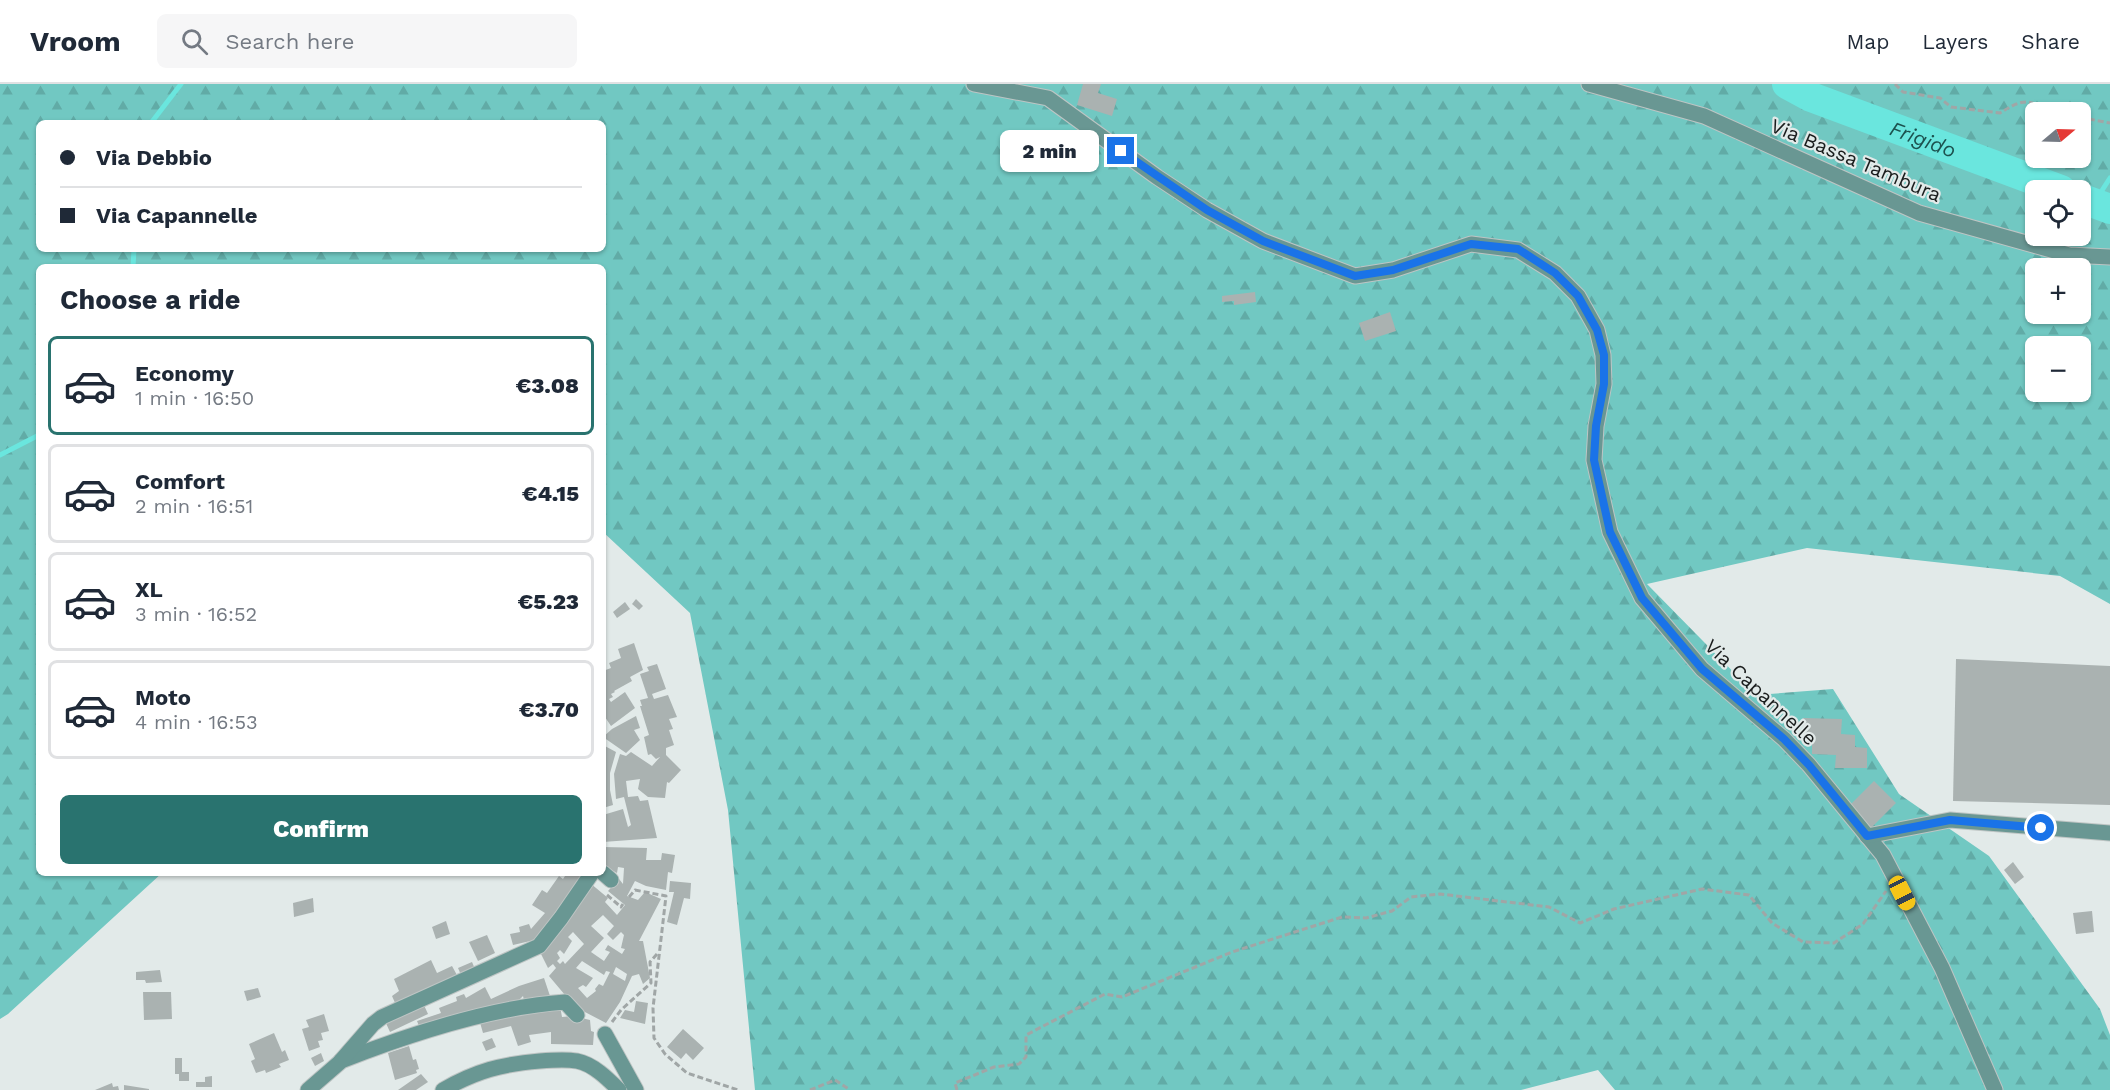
<!DOCTYPE html>
<meta charset="utf-8">
<style>
body{margin:0;font-family:"Work Sans",sans-serif;background:#f6f6f7;color:#1f2937;height:100vh;display:flex;flex-direction:column;font-size:22px;white-space:nowrap}
*{box-sizing:border-box;margin:0}
p{font-size:20px;color:#747a83}
.icon{flex:none;width:33px;height:33px;fill:none;stroke:currentColor;stroke-width:2;stroke-linecap:round;stroke-linejoin:round}
.map{position:relative;flex:1;overflow:hidden}
.panel{position:absolute;left:36px;top:180px;width:570px;height:612px;display:flex;flex-direction:column;background:#fff;border-radius:9px;box-shadow:0 2px 4px #0004}
.panel>*{flex:none}
.top-card{position:absolute;left:36px;top:36px;width:570px;height:132px;border-radius:9px;box-shadow:0 2px 4px #0004;display:grid;align-content:center;height:132px;padding:0 24px;background:#fff}
.needle{width:39px;rotate:71deg}
.controls{position:absolute;left:2025px;top:18px;display:grid;gap:12px}
.controls a{display:grid;place-items:center;width:66px;height:66px;border-radius:9px;background:#fff;box-shadow:0 2px 4px #0004;font-size:30px}
.end{position:absolute;width:27px;height:27px;margin:-14px;border:8px solid #1a73e8;background:#fff;box-shadow:0 0 0 3px #fff}
.from{border-radius:50%}
.bubble{position:absolute;height:42px;border-radius:9px;background:#fff;box-shadow:0 2px 4px #0004;font-size:20px;font-weight:800;line-height:42px;text-align:center}
.car{position:absolute;width:18px;height:36px;margin:-18px -9px;border-radius:8px;box-shadow:0 0 4px 2px #0007;background:linear-gradient(#f5c518 24%,#345 0 40%,#f5c518 0 76%,#345 0 86%,#f5c518 0)}
.top-card b{display:flex;align-items:center;gap:21px;height:57px;font-size:22px}
.top-card b+b{border-top:2px solid #e0e1e3}
.top-card i{width:15px;height:15px;background:#1f2937}
ul{padding:0;list-style:none}
li{display:flex;align-items:center;gap:18px;height:99px;margin:0 12px 9px;padding:0 12px;border:3px solid #e0e1e3;border-radius:9px}
li div{flex:1}
li b{display:block;font-size:22px}
li em{font-style:normal;font-weight:800}
li.on{border-color:#29736f}
li>.icon{width:54px;height:54px;stroke-width:1.5}
h2{padding:0 24px;font-size:27px;line-height:72px}
.button{display:flex;gap:12px;margin-top:auto;padding:12px 24px}
.button a{flex:1;height:69px;border-radius:9px;background:#29736f;color:#fff;font-size:24px;font-weight:800;line-height:69px;text-align:center}
header{display:flex;align-items:center;gap:36px;box-sizing:border-box;height:84px;padding:0 30px;background:#fff;border-bottom:2px solid #e0e1e3}
header strong{font-size:28px}
nav{display:flex;gap:33px;margin-inline-start:auto;font-size:21px}
.search{width:420px;height:54px;background:#f6f6f7;display:flex;align-items:center;gap:15px;box-sizing:border-box;padding:0 21px;border-radius:9px;color:#747a83;font-size:22px}
.map>svg:first-child{display:block}
</style>
<header>
<strong>Vroom</strong>
<div class="search"><svg class="icon" aria-label="search" viewBox="0 0 24 24"><circle cx="10" cy="10" r="6"/><path d="M15 15l6 6"/></svg>Search here</div>
<nav><a>Map</a><a>Layers</a><a>Share</a></nav>
</header>
<div class="map">
<svg width="2110" height="1006" viewBox="0 0 2110 1006">
<defs>
<pattern id="forest-firs" width="22" height="20" patternUnits="userSpaceOnUse" patternTransform="scale(1.5)"><rect width="22" height="20" fill="#71c8c2"/><path d="M5 1l3.5 6h-7zM16 11l3.5 6h-7z" fill="#61aba6"/></pattern>
</defs>
<rect width="100%" height="100%" fill="#e2eae9"/>
<path fill="url(#forest-firs)" fill-rule="evenodd" d="M0,0H2110V520L2060,492L1807,464L1647,500L1756,611L1833,605L1899,710L1989,772L2100,925L2110,951V1006H1615L1598,986L1521,1006H755L728,726L690,529L603,448V183H39V789H162L8,930L0,935ZM2036,28H2080V74H2036ZM39,39H603V165H39ZM2036,106H2080V152H2036ZM2036,184H2080V230H2036ZM2036,262H2080V308H2036Z"/>
<g fill="none" stroke-linecap="round" stroke-linejoin="round">
<g stroke="#6ae6de" stroke-width="5">
<path d="M151,39L181,0"/>
<path d="M2099,120L2101,108L2110,94"/>
<path d="M133,183L134,165"/>
<path d="M0,371L39,351"/>
</g>
<g stroke="#6ae6de" stroke-width="30">
<path id="s1" d="M1787,0L1811,13L2061,106"/>
<path d="M2080,114L2110,125"/>
</g>
</g>
<g fill="#aab2b1" fill-rule="evenodd">
<path d="M1083,0H1101L1098,9L1117,15L1112,32L1077,21Z"/>
<path d="M1255,208L1256,218L1234,221V217L1222,218V212Z"/>
<path d="M1390,228L1396,247L1365,257L1359,239Z"/>
<path d="M636,515L643,522L639,526L632,520Z"/>
<path d="M625,518L630,525L617,534L613,528Z"/>
<path d="M634,559L643,586L630,593L632,597L614,607L615,608L611,610L613,613L609,615L611,618L625,608L635,624L611,642L603,630V587L611,584L609,579L621,574L618,565Z"/>
<path d="M1956,575L2110,582V721L1953,717Z"/>
<path d="M657,580L666,605L652,610L654,615L668,611L677,633L669,635L673,645L669,646L674,661L666,664V671L681,686L669,699L667,698L665,714L648,713L638,705L640,695L626,697L628,713L638,712L640,717L648,716L657,754L603,758V731L623,725L628,743L631,741L624,713L616,715L614,690L620,670L626,672L631,668L652,682L660,673L656,675L651,670L648,671L644,653L649,651L640,622H642L640,616L648,614L640,590L649,587L647,583Z"/>
<path d="M636,632L640,644L634,646L640,656L626,669L603,653L612,645Z"/>
<path d="M1803,634L1842,635L1841,650L1855,651V663L1867,664V684H1835L1836,671L1812,670V655H1802Z"/>
<path d="M603,661L616,668L610,689V706L613,721L603,724Z"/>
<path d="M1874,697L1896,719L1870,745L1848,723Z"/>
<path d="M603,763L647,764L646,776H661L662,769L675,771L672,789L668,788L666,806L646,802L635,797L627,812L638,816L645,808L661,815L639,857H643L650,894L643,900L639,890L632,892L620,918L606,939L583,927L581,930L549,892L556,884L553,880L548,884L540,868L590,799L608,814L605,818L617,831L625,821L608,807L619,795L623,800L624,784L618,783L617,789L604,782L605,778L603,777ZM603,831L614,842L607,850L613,856L621,848L624,851L621,864L625,865L622,870L608,861L605,866L610,868L604,877L591,868L604,854L591,842ZM573,848L584,860L565,880L563,877L560,880L557,877L560,874L557,869L560,866L564,870L572,857L568,853ZM582,877L604,891L606,887L610,888L603,902L599,900L595,905L596,907L587,914L578,904L583,901L586,903L593,894L576,884ZM616,883L627,890L625,897L613,890Z"/>
<path d="M2013,778L2024,793L2015,800L2004,786Z"/>
<path d="M567,789H583L539,855L513,861L510,850L520,848L519,843L529,840L531,845L545,829L532,821L542,806L547,809L559,792L563,795Z"/>
<path d="M670,797L691,799L690,815L684,814L677,841L667,838L674,808H669Z"/>
<path d="M313,814L314,828L294,833L293,819Z"/>
<path d="M2092,827L2094,848L2076,850L2073,829Z"/>
<path d="M446,837L450,850L436,855L432,843Z"/>
<path d="M487,851L495,869L478,877L469,858Z"/>
<path d="M431,876L437,889L452,882L458,893L396,921L392,912L399,907L394,895Z"/>
<path d="M472,878L475,885L461,891L458,884Z"/>
<path d="M160,886L162,898L146,899L145,896H136V888Z"/>
<path d="M544,894L551,915L525,920L523,912L520,915L522,921L492,926L491,922L421,947L417,937L441,929L439,924L457,917L456,913L464,910L466,914L485,903L491,915L519,902Z"/>
<path d="M258,904L261,913L247,917L244,907Z"/>
<path d="M143,908H171L172,935L144,936Z"/>
<path d="M636,917L648,919L645,940L620,934L625,926L634,928Z"/>
<path d="M423,919L428,930L390,948L385,937Z"/>
<path d="M560,922L562,933L573,932L590,936L591,947L594,948L593,961L551,960V948L529,951L531,958L518,962L511,942L483,949L479,935Z"/>
<path d="M324,930L329,947L321,949L323,956L318,957L320,963L309,967L302,945L309,943L306,936Z"/>
<path d="M683,945L704,964L693,976L686,969L681,975L667,963Z"/>
<path d="M274,949L282,968L285,966L289,976L279,980L281,983L266,989L265,986L256,989L251,977L255,975L249,960Z"/>
<path d="M492,954L496,963L486,967L482,958Z"/>
<path d="M409,962L413,976L416,975L419,985L416,986L417,989L395,996L388,969Z"/>
<path d="M321,969L324,977L315,982L311,974Z"/>
<path d="M175,974H182V988H189V997H179V990H175Z"/>
<path d="M421,990L428,998L416,1006H398Z"/>
<path d="M212,992V1003H196V998H205V993Z"/>
<path d="M112,999L113,1003L118,1002L119,1006H95Z"/>
<path d="M124,1001L149,1005V1006H124Z"/>
</g>
<g fill="none" stroke-linecap="round" stroke-linejoin="round">
<g stroke="#bec5c4" stroke-width="17">
<g id="minor">
<path d="M974,0L1048,14L1157,93L1207,126L1263,157L1355,192L1393,186L1471,160L1518,166L1555,189L1578,212L1597,246L1603,271L1604,300L1596,342L1594,376L1610,448L1642,514L1702,585L1784,655L1809,681L1883,771L1942,884L1995,1006"/>
<path d="M1867,752L1950,736L2110,749"/>
<path d="M603,789L611,796"/>
<path d="M605,950L636,1006"/>
<path d="M341,977C410,950 491,923 565,918L577,931"/>
<path d="M308,1006L339,979L373,940L382,933L539,862L561,834L592,789"/>
</g>
</g>
<g stroke="#bec5c4" stroke-width="17">
<g id="tertiary">
<path d="M1589,0L1704,32L1919,129L2069,171L2110,173"/>
<path d="M443,1006C476,987 502,980 540,977C552,976 566,975 577,977C593,980 608,995 619,1006"/>
</g>
</g>
<g stroke="#a0a6a6" stroke-width="3" stroke-dasharray="6 3" stroke-linecap="butt">
<path d="M1895,0L1903,8L1940,14L1951,23L2000,29C2021,16 2028,13 2049,28"/>
<path d="M2080,36L2089,35L2110,39"/>
<path d="M607,811L621,823L623,820"/>
<path d="M629,813L635,806L666,812L653,924L654,954L665,970L687,989L738,1006"/>
<path d="M612,938L621,926L651,899L650,878L657,870"/>
<path d="M810,1006L835,996L850,1006"/>
<path d="M957,1006L955,999L994,983L1019,980L1026,973V951L1105,910L1122,913L1232,868L1342,833L1366,834L1392,827L1411,813L1440,810L1549,823L1580,839L1614,825L1702,805L1749,811L1772,839L1803,858L1834,859L1863,840L1886,807"/>
</g>
<use href="#minor" stroke="#699793" stroke-width="15"/>
<use href="#tertiary" stroke="#699793" stroke-width="15"/>
</g>
<g fill="none" stroke-linecap="round" stroke-linejoin="round">
<path stroke="#1a73e8" stroke-width="8" d="M1121,67L1207,126L1263,157L1355,192L1393,186L1471,160L1518,165L1555,189L1578,212L1597,246L1604,271V300L1596,342L1594,376L1610,448L1642,514L1702,585L1784,655L1809,681L1867,752L1950,736L2041,744"/>
</g>
<g text-anchor="middle" dominant-baseline="central" stroke-width="4.5" stroke-linejoin="round" paint-order="stroke">
<g font-size="20" fill="#1a1d1d" stroke="#e2eae9">
<text transform="translate(1856 76) rotate(23)">Via Bassa Tambura</text>
<text transform="translate(1761 608) rotate(43)">Via Capannelle</text>
</g>
<g font-size="21" font-style="italic" fill="#1c524f" stroke="#e2eae9">
<text stroke="none"><textPath href="#s1" startOffset="147">Frigido</textPath></text>
</g>
</g>
</svg>
<div class="controls">
<a><svg class="needle" viewBox="-14 -14 28 28"><path d="M0-13l5 13h-10z" fill="#e53935"/><path d="M0 13l5-13h-10z" fill="#747a83"/></svg></a>
<a><svg class="icon" aria-label="locate" viewBox="0 0 24 24"><circle cx="12" cy="12" r="6"/><path d="M12 2v4M12 18v4M2 12h4M18 12h4"/></svg></a>
<a>+</a>
<a>−</a>
</div>
<i class="end from" style="left:2041px;top:744px"></i>
<i class="end" style="left:1121px;top:67px"></i>
<div class="bubble" style="left:1000px;top:46px;width:99px">2 min</div>
<i class="car" style="left:1902px;top:809px;rotate:153deg"></i>
<div class="top-card">
<b><i class="from"></i>Via Debbio</b>
<b><i></i>Via Capannelle</b>
</div>
<section class="panel">
<h2>Choose a ride</h2>
<ul>
<li class="on"><svg class="icon" aria-label="car" viewBox="0 0 24 24"><path d="M5 17H2v-5l4-1 3-4h7l3 4 3 1v5h-3M9 17h6M6 11h13"/><circle cx="7" cy="17" r="2"/><circle cx="17" cy="17" r="2"/></svg><div><b>Economy</b><p>1 min · 16:50</p></div><em>€3.08</em></li>
<li><svg class="icon" aria-label="car" viewBox="0 0 24 24"><path d="M5 17H2v-5l4-1 3-4h7l3 4 3 1v5h-3M9 17h6M6 11h13"/><circle cx="7" cy="17" r="2"/><circle cx="17" cy="17" r="2"/></svg><div><b>Comfort</b><p>2 min · 16:51</p></div><em>€4.15</em></li>
<li><svg class="icon" aria-label="car" viewBox="0 0 24 24"><path d="M5 17H2v-5l4-1 3-4h7l3 4 3 1v5h-3M9 17h6M6 11h13"/><circle cx="7" cy="17" r="2"/><circle cx="17" cy="17" r="2"/></svg><div><b>XL</b><p>3 min · 16:52</p></div><em>€5.23</em></li>
<li><svg class="icon" aria-label="car" viewBox="0 0 24 24"><path d="M5 17H2v-5l4-1 3-4h7l3 4 3 1v5h-3M9 17h6M6 11h13"/><circle cx="7" cy="17" r="2"/><circle cx="17" cy="17" r="2"/></svg><div><b>Moto</b><p>4 min · 16:53</p></div><em>€3.70</em></li>
</ul>
<div class="button"><a>Confirm</a></div>
</section>
</div>
